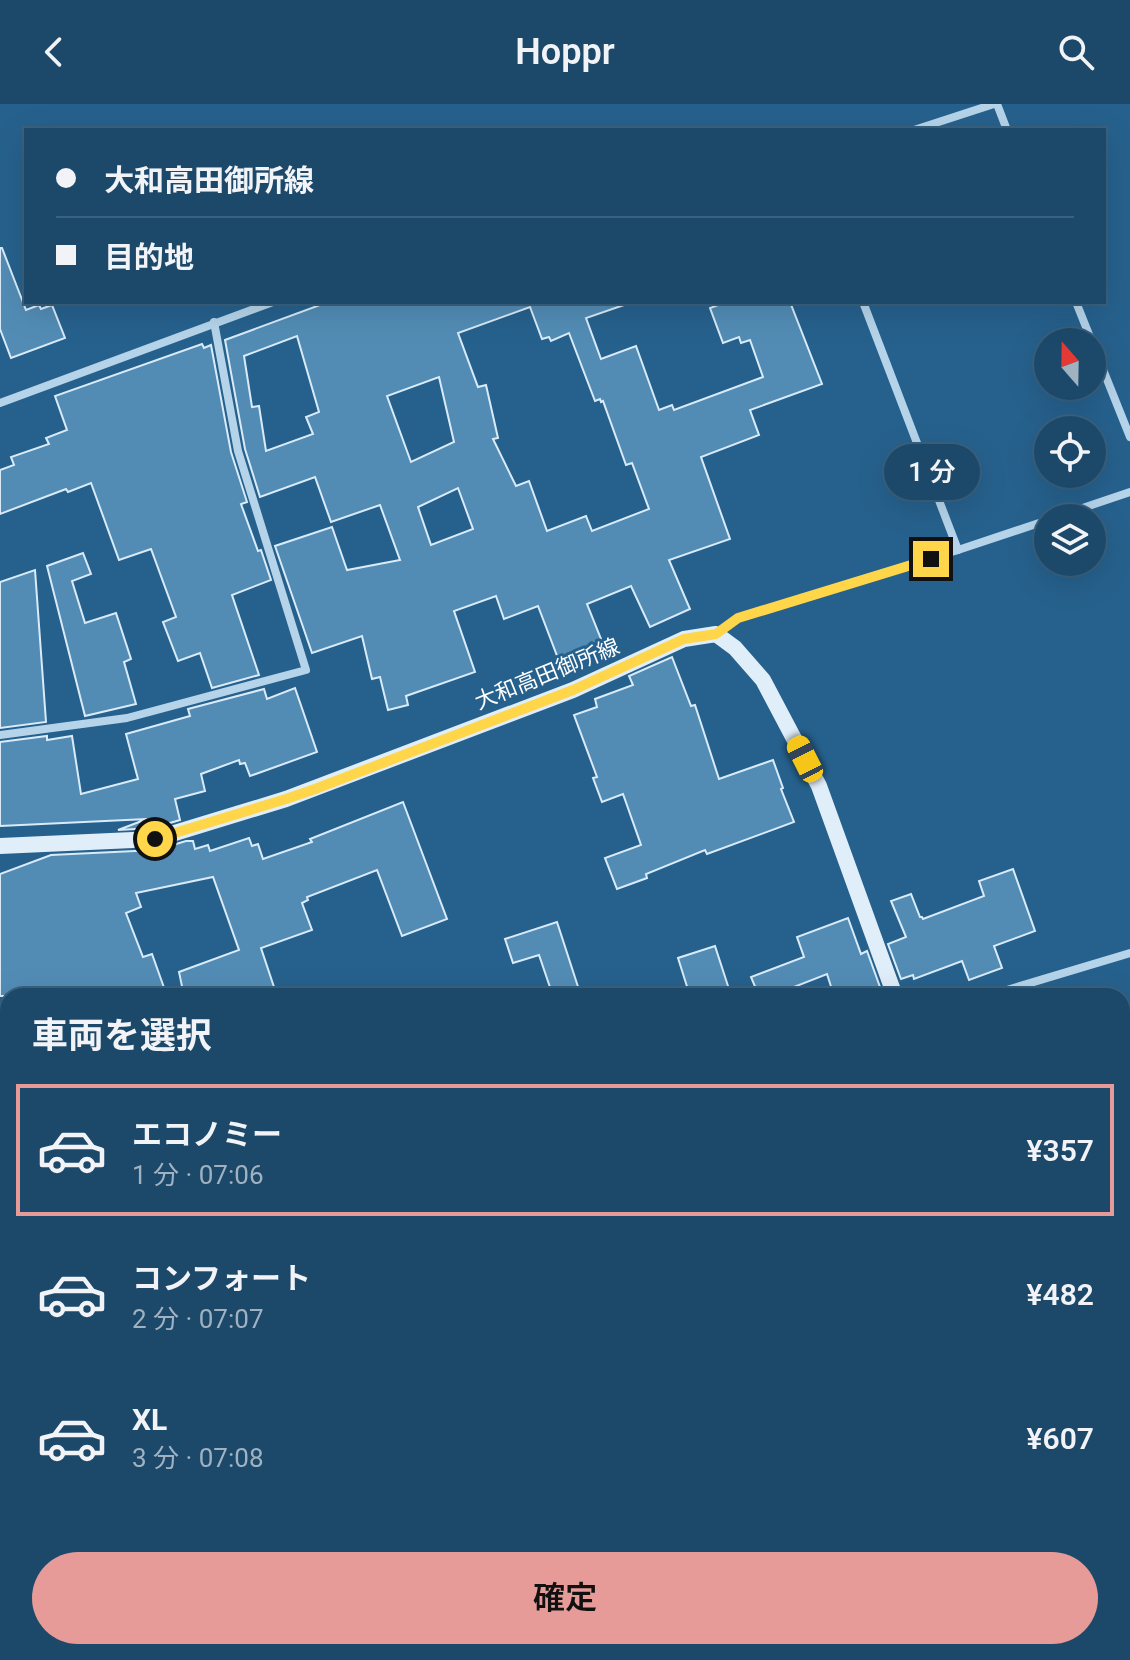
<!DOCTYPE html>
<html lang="ja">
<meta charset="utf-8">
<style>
body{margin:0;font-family:Roboto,"Noto Sans JP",sans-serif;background:#295372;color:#f1f3f6;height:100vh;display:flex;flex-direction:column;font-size:30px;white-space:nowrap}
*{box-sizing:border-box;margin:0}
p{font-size:26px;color:#a0b2c1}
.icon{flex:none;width:44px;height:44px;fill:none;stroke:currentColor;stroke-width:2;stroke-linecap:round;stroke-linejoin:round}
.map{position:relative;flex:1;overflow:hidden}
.sheet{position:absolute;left:0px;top:884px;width:1130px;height:672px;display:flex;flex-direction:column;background:#1c496a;border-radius:24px 24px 0 0;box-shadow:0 8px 32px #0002,0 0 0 2px #3a617e}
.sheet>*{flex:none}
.guide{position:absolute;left:24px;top:24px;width:1082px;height:176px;border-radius:0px;box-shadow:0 8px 32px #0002,0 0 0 2px #3a617e;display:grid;align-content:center;height:176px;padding:0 32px;background:#1c496a}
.needle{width:52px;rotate:340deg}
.buttons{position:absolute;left:1034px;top:224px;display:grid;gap:16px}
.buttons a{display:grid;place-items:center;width:72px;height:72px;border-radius:50%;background:#1c496a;box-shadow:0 8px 32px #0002,0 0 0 2px #3a617e;font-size:40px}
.end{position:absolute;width:36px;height:36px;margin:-18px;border:10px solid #ffd54a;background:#111;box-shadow:0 0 0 4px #111}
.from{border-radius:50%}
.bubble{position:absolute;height:56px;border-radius:28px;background:#1c496a;box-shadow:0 8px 32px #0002,0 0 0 2px #3a617e;font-size:26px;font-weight:600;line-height:56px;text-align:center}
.car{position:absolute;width:24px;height:48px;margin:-24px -12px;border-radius:10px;box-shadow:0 0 6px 2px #0007;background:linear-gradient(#f5c518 24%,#345 0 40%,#f5c518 0 76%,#345 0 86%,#f5c518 0)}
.guide b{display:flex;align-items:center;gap:28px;height:76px;font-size:30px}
.guide b+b{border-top:2px solid #3a617e}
.guide i{width:20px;height:20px;background:#f1f3f6}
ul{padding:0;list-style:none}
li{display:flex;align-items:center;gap:24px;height:132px;margin:0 16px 12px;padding:0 16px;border:4px solid transparent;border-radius:0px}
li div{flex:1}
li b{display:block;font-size:30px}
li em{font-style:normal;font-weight:600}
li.selected{border-color:#e69b98}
li>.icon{width:72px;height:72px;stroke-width:1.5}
h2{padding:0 32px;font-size:36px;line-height:96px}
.cta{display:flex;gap:16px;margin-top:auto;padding:16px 32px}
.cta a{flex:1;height:92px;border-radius:48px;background:#e69b98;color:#111;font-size:32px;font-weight:600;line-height:92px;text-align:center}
header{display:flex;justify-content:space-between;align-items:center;height:104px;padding:0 32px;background:#1c496a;font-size:36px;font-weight:600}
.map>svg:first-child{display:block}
</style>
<header><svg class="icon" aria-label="back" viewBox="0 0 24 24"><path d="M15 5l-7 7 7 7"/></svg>Hoppr<svg class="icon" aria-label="search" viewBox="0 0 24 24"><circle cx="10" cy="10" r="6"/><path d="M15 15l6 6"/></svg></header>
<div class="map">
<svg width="1130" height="1556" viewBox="0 0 1130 1556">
<rect width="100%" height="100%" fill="#26618d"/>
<path fill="#5a829f" stroke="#a9d1eb" stroke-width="2" d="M564,1548H875L877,1556H542Z"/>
<g fill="#528cb5" stroke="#d9ebf8" stroke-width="2" fill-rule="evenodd">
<path d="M0,144H2L26,206L39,201L41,205L52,201L65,234L11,254L0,225Z"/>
<path d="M328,198H624V201L586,214L601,255L636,242L659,306L672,301L674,306L763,273L750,236L741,239L739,233L723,239L710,204L726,198H790L822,280L750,306L759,331L701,353L730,435L669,456L690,505L650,523L631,482L587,500L603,540L559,557L538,502L504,515L496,492L454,507L475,568L406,592L408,601L388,606L380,573L372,575L362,532L312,549L275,442L332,423L347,466L400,456L380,401L331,418L315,373L260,393L245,345L225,236ZM530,203L542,235L549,233L551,237L569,229L595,297L600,295L601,298L603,297L626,361L632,359L649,405L592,427L586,412L547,427L529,377L516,382L493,335L498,334L486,281L478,283L458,229ZM297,232L319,308L306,313L313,330L266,347L259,302L252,303L244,252ZM439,273L454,338L411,358L387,292ZM458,384L473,425L431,441L418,403Z"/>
<path d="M202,240L204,244L211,241L231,348L247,398L241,400L258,447L261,446L271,476L232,491L259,571L212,584L200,549L178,557L163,518L176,513L151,445L119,456L91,379L68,388L66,385L0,410V366L14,361L11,353L49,340L46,334L67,326L55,292Z"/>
<path d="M83,449L91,470L72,477L85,519L116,509L131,555L124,558L136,600L85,612L47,462Z"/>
<path d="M35,466L46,618L0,624V478Z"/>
<path d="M672,553L691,602L695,601L719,675L773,656L783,684L781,685L794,718L707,750L705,746L646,770L647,774L617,785L605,754L641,741L623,690L602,698L593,674L597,673L574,611L597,603L595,595L633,581L629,572Z"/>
<path d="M295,584L317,648L250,672L245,659L240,660L239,656L201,670L205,687L175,695L180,716L153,724L118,726L147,715L0,722V638L47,632V636L72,632L81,690L138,675L126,630L190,612L188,605L264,585L267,595Z"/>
<path d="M403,698L447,815L402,832L377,766L307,793L308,796L302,799L312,826L261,844L277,892H184L179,868L239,846L213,773L136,789L141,803L126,809L143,853L152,850L167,892H0V770L51,751L156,746L186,737H193L195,745L208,741L210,747L249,734L252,742L258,740L263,755L312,738L310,735Z"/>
<path d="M1013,765L1035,827L994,842L1002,864L969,876L962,857L914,875L913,871L901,875L888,840L906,833L891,797L911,790L920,813H922L923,815L984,792L979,777Z"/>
<path d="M848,814L861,850L867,847L880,883L876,884L878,892H834L827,870L771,892H759L751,873L804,853L797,833Z"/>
<path d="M557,818L581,892H553L539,851L513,859L505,835Z"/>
<path d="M715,842L729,885L708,892H690L678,854Z"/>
</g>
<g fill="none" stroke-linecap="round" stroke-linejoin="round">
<g stroke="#b5d4ea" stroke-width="8">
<path d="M997,0L1007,26"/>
<path d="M914,26L994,0"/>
<path d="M863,198L958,446"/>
<path d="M1076,198L1130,333"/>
<path d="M0,299L273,198"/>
<path d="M1053,414L1130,388"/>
<path d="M716,530L738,514L958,446L1048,416"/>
<path d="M0,631L127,614L306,566L238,347L214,218"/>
<path d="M987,892L1130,849"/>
<path d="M1122,1321L1130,1318"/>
</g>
<g stroke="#e0eef9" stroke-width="16">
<path d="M0,742L155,735L286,695L573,586L684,535L716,530L735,544L763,576L819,682L895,892"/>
<path d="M1122,1479L1130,1498"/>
</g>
<g stroke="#fff" stroke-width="6" stroke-dasharray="14 6" stroke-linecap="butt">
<path d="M0,989L8,993"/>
<path d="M0,1007L8,1011"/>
<path d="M1122,1383L1130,1384"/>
<path d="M1122,1398L1130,1399"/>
</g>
</g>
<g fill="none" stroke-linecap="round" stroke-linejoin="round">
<path stroke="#ffd54a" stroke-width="10" d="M155,735L286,695L315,685L573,586L684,535L716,530L738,514L931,455"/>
</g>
<g text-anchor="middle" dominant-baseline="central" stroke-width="6" stroke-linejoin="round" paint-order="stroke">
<g font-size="22" fill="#fff" stroke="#26618d">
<text transform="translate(547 570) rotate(-22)">大和高田御所線</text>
</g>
</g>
</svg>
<div class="buttons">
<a><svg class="needle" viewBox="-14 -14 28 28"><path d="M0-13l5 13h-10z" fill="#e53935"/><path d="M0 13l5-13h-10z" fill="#a0b2c1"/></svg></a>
<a><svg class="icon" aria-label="locate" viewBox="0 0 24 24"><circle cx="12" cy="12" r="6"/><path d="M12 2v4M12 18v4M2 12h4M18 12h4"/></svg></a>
<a><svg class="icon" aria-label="layers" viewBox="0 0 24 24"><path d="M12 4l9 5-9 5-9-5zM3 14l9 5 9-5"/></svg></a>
</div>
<i class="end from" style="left:155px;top:735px"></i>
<i class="end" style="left:931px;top:455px"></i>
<div class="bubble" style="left:884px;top:340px;width:96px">1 分</div>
<i class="car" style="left:805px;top:655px;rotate:333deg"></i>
<div class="guide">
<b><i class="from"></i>大和高田御所線</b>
<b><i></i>目的地</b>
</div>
<section class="sheet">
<h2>車両を選択</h2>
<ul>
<li class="selected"><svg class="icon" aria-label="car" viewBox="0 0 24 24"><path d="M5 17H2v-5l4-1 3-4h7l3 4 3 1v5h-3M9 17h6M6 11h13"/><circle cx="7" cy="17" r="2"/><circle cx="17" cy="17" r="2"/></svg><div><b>エコノミー</b><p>1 分 · 07:06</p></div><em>¥357</em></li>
<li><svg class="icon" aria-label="car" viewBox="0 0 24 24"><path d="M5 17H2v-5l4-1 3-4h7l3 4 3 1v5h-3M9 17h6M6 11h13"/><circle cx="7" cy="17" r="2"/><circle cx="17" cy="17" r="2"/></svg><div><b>コンフォート</b><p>2 分 · 07:07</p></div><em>¥482</em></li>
<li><svg class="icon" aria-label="car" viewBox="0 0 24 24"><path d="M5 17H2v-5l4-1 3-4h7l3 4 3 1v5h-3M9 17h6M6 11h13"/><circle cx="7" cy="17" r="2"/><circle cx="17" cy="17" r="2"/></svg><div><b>XL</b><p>3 分 · 07:08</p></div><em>¥607</em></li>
</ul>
<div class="cta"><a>確定</a></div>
</section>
</div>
